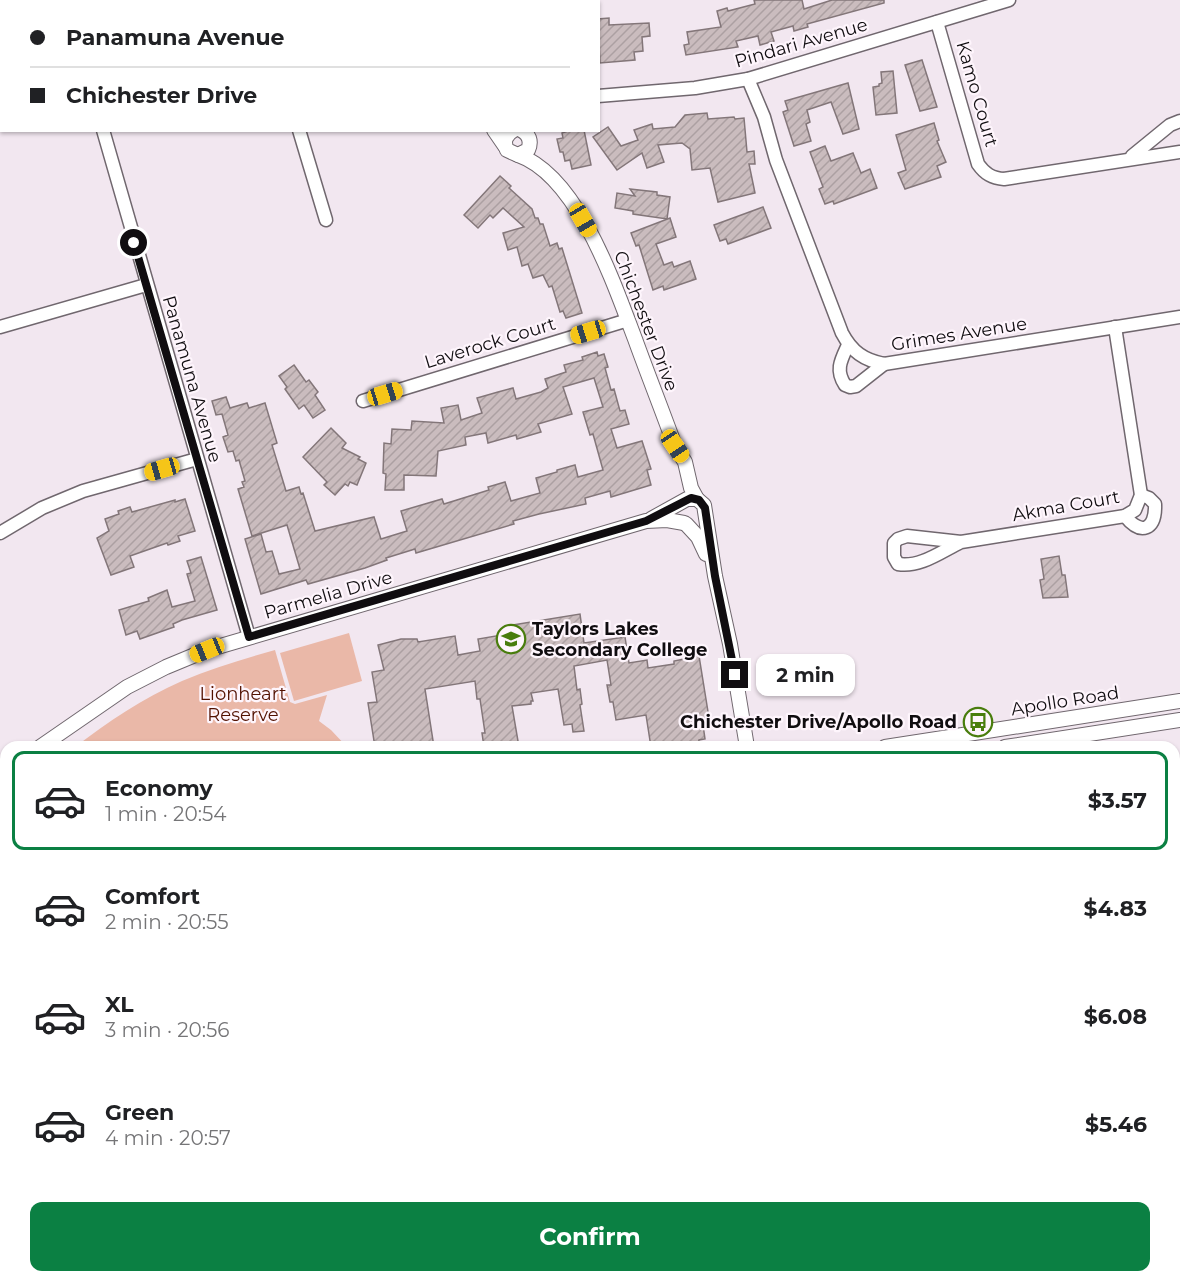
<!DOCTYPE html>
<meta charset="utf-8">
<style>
body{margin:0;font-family:Montserrat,sans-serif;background:#f6f6f6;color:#202124;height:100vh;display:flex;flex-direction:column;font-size:22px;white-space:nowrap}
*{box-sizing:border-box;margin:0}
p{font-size:20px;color:#757577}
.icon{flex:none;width:33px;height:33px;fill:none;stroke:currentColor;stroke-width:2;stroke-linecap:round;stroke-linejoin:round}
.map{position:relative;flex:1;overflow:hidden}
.drawer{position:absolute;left:0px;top:741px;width:1180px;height:542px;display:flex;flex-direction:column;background:#fff;border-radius:18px 18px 0 0;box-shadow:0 2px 4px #0004}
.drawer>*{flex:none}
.guide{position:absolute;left:0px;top:0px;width:600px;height:132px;box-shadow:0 2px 4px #0004;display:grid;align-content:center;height:132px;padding:0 30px;background:#fff}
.end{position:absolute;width:27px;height:27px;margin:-14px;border:8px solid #100d10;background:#fff;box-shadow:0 0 0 3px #fff}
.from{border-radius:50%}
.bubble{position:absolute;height:42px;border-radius:12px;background:#fff;box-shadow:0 2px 4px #0004;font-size:20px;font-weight:700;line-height:42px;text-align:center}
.car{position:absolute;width:18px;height:36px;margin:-18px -9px;border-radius:8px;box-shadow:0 0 4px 2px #0007;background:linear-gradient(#f5c518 24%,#345 0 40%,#f5c518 0 76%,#345 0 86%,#f5c518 0)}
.guide b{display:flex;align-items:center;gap:21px;height:57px;font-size:22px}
.guide b+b{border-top:2px solid #e0e0e0}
.guide i{width:15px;height:15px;background:#202124}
ul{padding:10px 0 0;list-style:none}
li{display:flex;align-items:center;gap:18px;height:99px;margin:0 12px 9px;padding:0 18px;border:3px solid transparent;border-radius:12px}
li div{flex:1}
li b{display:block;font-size:22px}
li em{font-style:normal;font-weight:700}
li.current{border-color:#0b8043}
li>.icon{width:54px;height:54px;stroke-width:1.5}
.primary-button{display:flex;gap:12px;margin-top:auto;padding:12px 30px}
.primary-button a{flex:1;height:69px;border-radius:12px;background:#0b8043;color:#fff;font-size:24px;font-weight:700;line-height:69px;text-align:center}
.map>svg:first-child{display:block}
</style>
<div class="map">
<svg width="1180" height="1282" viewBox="0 0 1180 1282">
<defs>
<pattern id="building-hatch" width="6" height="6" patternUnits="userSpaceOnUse" patternTransform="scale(1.5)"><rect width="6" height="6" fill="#cabcbe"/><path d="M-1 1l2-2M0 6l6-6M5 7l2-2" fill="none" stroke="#aca0a2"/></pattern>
</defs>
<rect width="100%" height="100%" fill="#f2e7f0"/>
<g fill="#eab8a8">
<path d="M349,633L362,681L294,701L280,653Z"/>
<path d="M275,650L290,702L295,704L327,695L319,721L331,730L347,747H75C108,722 143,698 182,681C212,668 243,659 275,650Z"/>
<path d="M456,1276L457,1282H284L282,1277Z"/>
</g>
<g fill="url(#building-hatch)" stroke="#837679" stroke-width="1.5">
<path d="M754,0H802L804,9L832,0H884V3L807,24L808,27L794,31L793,26L771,32L774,41L760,45L758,36L736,41L738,47L686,55L684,45L689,44L687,32L721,27L717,11L727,8L728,11L755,4Z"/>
<path d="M609,18V25L649,23L650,36L642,37L643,51L634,52L635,60L600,63L598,19Z"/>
<path d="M922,60L937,107L920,111L905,65Z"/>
<path d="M893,71L897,113L876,115L873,87L879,86V84L882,83L881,72Z"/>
<path d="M848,83L859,129L843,134L831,102L807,110L810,122L806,124L811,141L794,146L783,112L788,110L785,101Z"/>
<path d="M707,113L708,119L734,117L735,119L744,118L747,152L754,151L755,164H749L755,193L718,202L710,168L692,170L690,149L682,143L658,145L664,162L647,168L642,153L617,170L593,137L608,127L621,146L638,140L634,130L652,124L653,129L675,127L685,115Z"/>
<path d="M934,123L939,140L937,141L946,162L937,166L941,177L905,189L898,173L906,170L896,135Z"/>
<path d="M571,130H584L591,165L572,169L570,160L565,161L563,152H560L557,139L563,138L562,133Z"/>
<path d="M825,146L831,161L853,153L861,173L870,169L877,188L834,204L833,201L825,204L819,189L823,187L810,152Z"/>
<path d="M500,176L511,186L509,188L532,209L535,218H538L540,224H543L550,246L557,243L559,249L562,248L582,313L566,318L563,311L560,312L552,286L549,287L543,275L533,278L528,264L522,266L517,247L508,250L503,233L524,227L503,208L493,218L490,215L478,228L464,215Z"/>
<path d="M630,189L657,192V195L670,197L667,219L633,214V211L615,208L617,193L635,196Z"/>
<path d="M763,207L771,228L728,244L726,239L720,241L714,225Z"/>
<path d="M670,218L676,237L656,244L664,265L672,262L674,267L690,261L696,279L664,290L663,286L653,290L639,245L636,246L631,233Z"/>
<path d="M597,352L598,356L604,354L608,367L605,368L611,390L614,389L620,411L625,410L629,424L611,429L617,448L642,441L651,469L647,470L651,485L611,497L610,491L585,498L586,504L539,514L513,521L514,524L416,553L415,549L386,558L387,560L365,568L308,584L306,580L261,594L245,539L261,534L266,552L272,551L279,574L300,569L287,525L252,536L238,489L244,487L242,482L245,481L239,460L236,461L233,451L228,452L223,437L228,435L222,414L216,415L212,401L226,397L230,408L247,403L249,408L265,403L277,443L272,445L286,491L299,487L301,494L303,493L315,531L374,517L381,539L407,531L401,511L442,499L444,504L489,490L488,487L505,482L511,501L540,493L536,478L557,472V470L575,465L578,477L603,470L593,434L590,435L583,412L603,407L594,378L563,387L572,414L538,424L541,432L517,439L516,435L488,443L486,433L465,437L466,445L438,451L436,476L404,475V490H385L386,474L383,473L384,443L391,444L392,429L411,430L412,421L444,423L441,408L458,405L461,420L482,413L477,398L498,392L513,388L516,399L541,392L548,388L545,379L566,372L564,365L583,360L582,357Z"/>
<path d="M294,365L306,382L309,380L318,392L315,395L325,410L313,418L304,405L299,409L285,389L287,387L279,376Z"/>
<path d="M331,428L346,443L342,448L360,457L358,459L366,463L357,485L350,482L348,486L345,484L335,495L324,485L327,482L303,457Z"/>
<path d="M185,499L195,531L178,536L180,541L168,545L167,543L130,556L134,567L111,575L97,538L109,531L105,519L119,514L118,511L130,507L132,512L175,500V502Z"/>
<path d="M1059,556L1062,575H1065L1068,597L1043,598L1040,580L1044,579L1041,559Z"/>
<path d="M201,557L217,610L182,620L173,624L174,627L140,639L137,631L126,635L119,610L149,601L148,598L167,590L172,607L195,601L187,574L191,573L187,561Z"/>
<path d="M580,614L584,643L625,637L629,663L647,660L648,668L674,664V661L699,656L710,724L703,725L705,739L699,740L698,747H651L646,715L616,720L613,702H610L607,685H611L607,660L574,666L577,690L580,689L582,704L580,705L584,731L573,732L572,724L564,725L558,689L531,693L533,701H531V704L512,706L519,747H484L482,733H485L480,699H477L475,681L425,689L434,747H375L368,703L377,702L372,672L384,670L378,645L401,639H417L418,642L455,636L458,655L480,651L478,639L508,634L507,626Z"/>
</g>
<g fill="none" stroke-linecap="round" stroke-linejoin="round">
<g stroke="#70676e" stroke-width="15">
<g id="minor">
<path d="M116,2V0"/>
<path d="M320,2L321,0"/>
<path d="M937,22L978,164C985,174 992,178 1004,179L1180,152"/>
<path d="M748,79L764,117L776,160L842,333C852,352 864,360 884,364L1180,317"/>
<path d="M598,96L695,88L748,79L1009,0"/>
<path d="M103,130L249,637"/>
<path d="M299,130L326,220"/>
<path d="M1132,156L1170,125L1180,121"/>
<path d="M0,327L146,285"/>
<path d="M848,345C841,360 835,370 845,385L850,387L856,386L884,364"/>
<path d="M363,401L628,320"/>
<path d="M1125,516C1141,536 1156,530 1155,504L1149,498L1141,495"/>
<path d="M0,533L42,508L83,491L197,459"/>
<path d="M961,542C942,551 920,568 898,564L894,557V543L898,539L907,536L961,542L1125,516L1135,510L1141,495L1115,327"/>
<path d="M0,804L6,819"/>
<path d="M1174,1083L1180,1080"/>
<path d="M0,1085L6,1083"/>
<path d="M0,1179L6,1193"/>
<path d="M262,1276L263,1282"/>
<path d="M1162,1276L1165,1282"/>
</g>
</g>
<g stroke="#70676e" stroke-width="16">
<g id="tertiary">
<path d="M343,0L345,2"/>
<path d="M494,130L505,146"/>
<path d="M514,130C505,135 503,142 507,150L518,155L528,150C532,141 529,134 521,130"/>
<path d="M518,155C578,176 614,284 635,339C648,375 662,410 675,446L685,462L691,488L697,499"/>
<path d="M651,519L687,499H697L704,505L715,576L730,644L747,747"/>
<path d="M686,524L698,537L706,554"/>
<path d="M40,747L127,687L166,667L207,650L646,521L667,520L684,523"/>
<path d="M885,747L1180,701"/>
<path d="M1005,747L1180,720"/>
<path d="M0,782L6,776"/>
<path d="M808,1282L809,1276"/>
</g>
</g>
<use href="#minor" stroke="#fff" stroke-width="12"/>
<use href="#tertiary" stroke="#fff" stroke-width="14"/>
</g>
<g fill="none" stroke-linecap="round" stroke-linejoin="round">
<path stroke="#100d10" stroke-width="8" d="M134,243L249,637L646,521L691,498L699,500L705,508L715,576L735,675"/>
</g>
<defs>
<g id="school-ring" transform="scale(1.5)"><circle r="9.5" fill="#fef5fc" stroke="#497d0d" stroke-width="1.5"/><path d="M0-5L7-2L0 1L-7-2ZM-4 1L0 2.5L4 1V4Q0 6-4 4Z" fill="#497d0d"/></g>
<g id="bus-ring" transform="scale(1.5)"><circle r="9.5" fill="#fef5fc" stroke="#497d0d" stroke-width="1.5"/><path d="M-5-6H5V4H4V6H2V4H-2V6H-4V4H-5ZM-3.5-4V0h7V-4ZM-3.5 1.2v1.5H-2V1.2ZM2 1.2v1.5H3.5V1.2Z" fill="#497d0d"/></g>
</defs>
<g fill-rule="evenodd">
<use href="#school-ring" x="511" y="639"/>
<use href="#bus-ring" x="978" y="722"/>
</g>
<g text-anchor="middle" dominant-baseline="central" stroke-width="4.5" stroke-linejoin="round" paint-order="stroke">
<g font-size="18" fill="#100d10" stroke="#fef5fc">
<text transform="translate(801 43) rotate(-16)">Pindari Avenue</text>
<text transform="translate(977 94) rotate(74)">Kamo Court</text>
<text transform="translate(646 321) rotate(69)">Chichester Drive</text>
<text transform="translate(959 334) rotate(-9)">Grimes Avenue</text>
<text transform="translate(490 343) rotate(-17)">Laverock Court</text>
<text transform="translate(192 379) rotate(74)">Panamuna Avenue</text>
<text transform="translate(1066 506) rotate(-10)">Akma Court</text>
<text transform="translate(328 595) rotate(-16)">Parmelia Drive</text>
<text transform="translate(1065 701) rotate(-9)">Apollo Road</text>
</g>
<g font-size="18" font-weight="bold" fill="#100d10" stroke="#fef5fc" text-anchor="start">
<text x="532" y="629">Taylors Lakes<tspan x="532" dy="21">Secondary College</tspan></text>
<text x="957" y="722" text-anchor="end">Chichester Drive/Apollo Road</text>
</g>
<g font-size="18" fill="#521100" stroke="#fef5fc">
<text x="243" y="694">Lionheart<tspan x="243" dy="21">Reserve</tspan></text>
</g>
</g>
</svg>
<i class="end from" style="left:134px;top:243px"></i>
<i class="end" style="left:735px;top:675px"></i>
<div class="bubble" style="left:756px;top:654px;width:99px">2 min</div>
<i class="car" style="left:583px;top:220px;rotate:150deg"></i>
<i class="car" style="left:588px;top:332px;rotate:253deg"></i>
<i class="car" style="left:385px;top:394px;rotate:73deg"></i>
<i class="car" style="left:675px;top:446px;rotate:146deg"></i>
<i class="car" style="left:162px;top:469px;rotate:254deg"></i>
<i class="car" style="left:207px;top:650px;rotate:248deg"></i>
<div class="guide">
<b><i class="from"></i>Panamuna Avenue</b>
<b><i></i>Chichester Drive</b>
</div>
<section class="drawer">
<ul>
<li class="current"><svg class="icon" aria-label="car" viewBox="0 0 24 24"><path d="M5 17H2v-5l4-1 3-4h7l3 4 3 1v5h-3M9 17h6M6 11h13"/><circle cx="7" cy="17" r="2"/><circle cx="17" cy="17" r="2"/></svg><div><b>Economy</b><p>1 min · 20:54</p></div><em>$3.57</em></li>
<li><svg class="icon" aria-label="car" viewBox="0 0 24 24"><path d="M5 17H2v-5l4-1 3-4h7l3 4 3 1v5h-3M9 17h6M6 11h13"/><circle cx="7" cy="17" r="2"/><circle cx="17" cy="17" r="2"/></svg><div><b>Comfort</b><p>2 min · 20:55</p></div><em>$4.83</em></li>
<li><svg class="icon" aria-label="car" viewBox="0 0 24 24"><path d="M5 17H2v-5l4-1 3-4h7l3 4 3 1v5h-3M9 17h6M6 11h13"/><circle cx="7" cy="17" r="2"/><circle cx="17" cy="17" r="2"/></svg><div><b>XL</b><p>3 min · 20:56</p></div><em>$6.08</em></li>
<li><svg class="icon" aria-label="car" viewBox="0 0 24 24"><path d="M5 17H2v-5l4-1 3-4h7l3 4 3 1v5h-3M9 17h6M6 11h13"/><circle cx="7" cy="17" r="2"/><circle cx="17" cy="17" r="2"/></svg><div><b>Green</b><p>4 min · 20:57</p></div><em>$5.46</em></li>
</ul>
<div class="primary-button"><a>Confirm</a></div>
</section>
</div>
